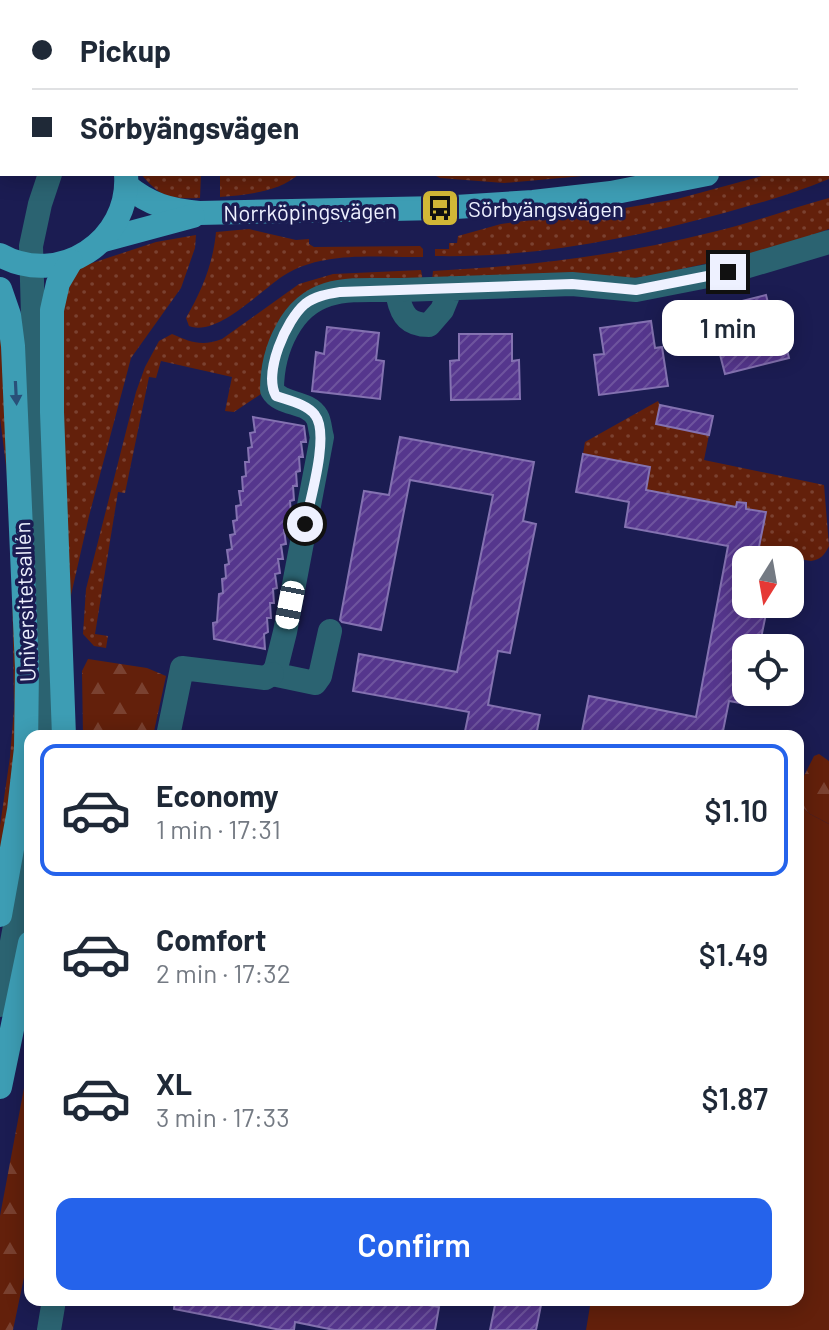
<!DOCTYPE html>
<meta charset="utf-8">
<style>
body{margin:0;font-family:Barlow,sans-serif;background:#f6f6f7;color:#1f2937;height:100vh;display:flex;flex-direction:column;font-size:30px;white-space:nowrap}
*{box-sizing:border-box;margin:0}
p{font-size:26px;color:#747a83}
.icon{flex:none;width:44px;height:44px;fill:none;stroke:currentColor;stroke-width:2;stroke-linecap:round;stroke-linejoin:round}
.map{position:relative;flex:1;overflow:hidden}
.side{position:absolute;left:24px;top:730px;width:780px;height:576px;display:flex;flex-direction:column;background:#fff;border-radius:16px;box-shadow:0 4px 20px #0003}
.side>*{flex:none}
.top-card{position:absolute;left:0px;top:0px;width:830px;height:176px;box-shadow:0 4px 20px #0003;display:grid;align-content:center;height:176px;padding:0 32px;background:#fff}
.needle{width:52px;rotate:191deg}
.tools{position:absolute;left:732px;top:546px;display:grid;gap:16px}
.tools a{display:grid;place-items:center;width:72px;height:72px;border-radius:16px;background:#fff;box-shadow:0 4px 20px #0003;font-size:40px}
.end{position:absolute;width:36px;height:36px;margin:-18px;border:10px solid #eef1ff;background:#111;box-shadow:0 0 0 4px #111}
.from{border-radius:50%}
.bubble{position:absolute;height:56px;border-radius:16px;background:#fff;box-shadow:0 4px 20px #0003;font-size:26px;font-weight:600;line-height:56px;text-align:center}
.car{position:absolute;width:24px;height:48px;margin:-24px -12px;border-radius:10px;box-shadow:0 0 6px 2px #0007;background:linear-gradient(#fff 24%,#345 0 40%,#fff 0 76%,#345 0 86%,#fff 0)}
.top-card b{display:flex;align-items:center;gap:28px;height:76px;font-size:30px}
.top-card b+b{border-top:2px solid #e0e1e3}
.top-card i{width:20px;height:20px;background:#1f2937}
ul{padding:14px 0 0;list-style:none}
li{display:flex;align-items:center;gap:24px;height:132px;margin:0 16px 12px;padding:0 16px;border:4px solid transparent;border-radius:16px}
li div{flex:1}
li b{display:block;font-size:30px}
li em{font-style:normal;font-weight:600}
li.current{border-color:#2563eb}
li>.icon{width:72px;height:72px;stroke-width:1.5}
.button{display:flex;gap:16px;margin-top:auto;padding:16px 32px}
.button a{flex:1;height:92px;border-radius:16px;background:#2563eb;color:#fff;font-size:32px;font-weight:600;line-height:92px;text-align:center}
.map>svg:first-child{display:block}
</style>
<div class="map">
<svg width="829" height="1330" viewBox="0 0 829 1330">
<defs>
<pattern id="grass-dots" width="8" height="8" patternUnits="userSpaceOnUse" patternTransform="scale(2)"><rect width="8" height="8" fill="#63200b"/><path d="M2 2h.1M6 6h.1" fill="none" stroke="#7a4130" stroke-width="1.8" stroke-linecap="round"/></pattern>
<pattern id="forest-firs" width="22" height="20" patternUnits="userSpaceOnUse" patternTransform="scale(2)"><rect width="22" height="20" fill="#63200b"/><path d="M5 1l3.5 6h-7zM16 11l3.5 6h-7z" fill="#7a4130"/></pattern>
<pattern id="building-hatch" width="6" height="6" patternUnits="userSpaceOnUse" patternTransform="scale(2)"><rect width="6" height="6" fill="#55368d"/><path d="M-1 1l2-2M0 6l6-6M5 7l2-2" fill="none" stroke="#6e549e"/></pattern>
</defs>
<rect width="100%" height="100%" fill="#1b1c52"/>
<g fill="url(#grass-dots)">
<path d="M217,0H541V2H216Z"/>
<path d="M829,152V179C795,193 760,203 724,213C630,239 533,258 435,256V249H449V243H457L458,236L501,224L619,209L677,199L770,174H828Z"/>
<path d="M141,174H201L200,198C170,199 161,198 141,174Z"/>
<path d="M220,174H299C279,192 246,195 220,197Z"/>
<path d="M341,174H605L504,183L440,178L434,175Z"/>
<path d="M829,198V229L775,248L651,276L615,280L432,281L433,271C530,266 623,255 717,231C755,222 792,208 829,198Z"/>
<path d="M249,229L296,240L309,239V244L314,247L420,246L423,249V257C377,258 324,250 283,276C260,291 217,337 189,326L186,318C202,290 213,264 216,232Z"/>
<path d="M196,235L195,248L181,288L131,358L89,516L69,604L60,539L63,302L77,268L156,242Z"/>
<path d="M421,270L423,281H360L274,330L261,394L234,412L225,411L232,377L161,361L156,378L149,377L125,493L118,492L95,634L108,636L106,648L94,646L83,634L86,589L136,392L145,367L159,341L172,334C190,342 202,347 222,339L299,284L333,274Z"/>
<path d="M0,328L24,699L0,884V826L10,757L14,708L11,507L0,417Z"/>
<path d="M658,401L660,405L656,424L709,435L704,460L824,485L829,546C824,556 821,559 811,561L758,552L765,512L646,490L650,467L583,454L585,442Z"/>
</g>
<g fill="url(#forest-firs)">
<path d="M88,659L147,668L166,676L153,736H83L82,671Z"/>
<path d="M819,754L829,761V824L810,814L798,803V788L814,756Z"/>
<path d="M30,1056V1263H27L13,1330H0V1216Z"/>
</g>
<path fill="#63200b" d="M798,803L810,814L829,824V1330H586L591,1300H798Z"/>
<g fill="url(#building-hatch)" stroke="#8472b1" stroke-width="2">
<path d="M766,295L773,322L780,320L789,358L725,374L716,339L722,337L714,308Z"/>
<path d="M651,321L655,348L662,347L668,386L599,395L594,355L604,354L600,328Z"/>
<path d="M327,327L379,333L376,360L384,361L380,399L312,391L316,352L324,354Z"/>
<path d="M459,334H512V361L519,360L520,399L451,400L450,361L459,360Z"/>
<path d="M660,405L713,416L709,435L656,424Z"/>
<path d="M253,417L304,426L306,442H301L303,457H299L300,471L296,472L297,486H293L294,500L290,501L291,515L287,516L288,530H284L286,544L281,545L283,559H278L280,573L275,574L277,588L273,589L274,603H270L271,618H267L268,632L264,634L265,649L214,639L213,623L217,622L219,594L223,593L222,579L226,578L225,565L229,564L227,550L232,549L230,535L235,534L233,521L237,520L236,506L241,505L239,491H243L242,477L246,476L245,462H249L248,448L252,447L250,433L255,432Z"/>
<path d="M400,437L534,462L523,521L536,524L510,653L498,651L488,705L540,715L536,736H464L469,712L353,691L359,654L457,672L493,495L410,480L381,630L342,622L340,620L364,491L389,495Z"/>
<path d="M583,454L650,467L646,490L736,507L737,502L746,503V509L766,512L758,552L746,549V604H768L759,648H746V704L729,701L722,736H581L589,696L696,717L728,546L625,527L629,502L576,492Z"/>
<path d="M175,1300H401L439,1307L435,1330H334L295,1322L294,1330H281L174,1309Z"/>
<path d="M496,1300H542L536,1330H490Z"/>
</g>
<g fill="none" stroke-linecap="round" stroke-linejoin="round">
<g stroke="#2b6371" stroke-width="24">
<path d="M547,0L548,2"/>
<path d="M121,2L122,0"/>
<path d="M451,288L442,310L429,325C409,325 402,316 398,297L402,290L572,284L636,290L728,272L829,242"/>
<path d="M330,631L320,676L315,683L272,674L276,668L285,632L322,437C320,431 320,422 317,417C307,400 281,406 272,390C272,368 277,348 287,330C313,282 355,291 402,290"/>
<path d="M45,736L31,246L40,204L50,174"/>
<path d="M168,736L182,668L265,678L272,674"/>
<path d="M0,1005L30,847"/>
<path d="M49,1330L54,1300"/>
</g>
<g stroke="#3d9db4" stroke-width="24">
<path d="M0,107L2,106"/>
<path d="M828,135L829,134"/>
<path d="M127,186C150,205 170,210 199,213L440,208L533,202L611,193L707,174"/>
<path d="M104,240L193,216"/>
<path d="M0,255C59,288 131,241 126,174"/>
<path d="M0,289L9,315L13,346L27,668L26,748L19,810L0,915"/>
<path d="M64,736L52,412V310L58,283L71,261"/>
<path d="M0,1087L30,943"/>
</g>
</g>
<defs><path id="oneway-solid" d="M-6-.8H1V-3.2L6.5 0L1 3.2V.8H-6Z" transform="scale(2)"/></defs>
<use fill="#295079" href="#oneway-solid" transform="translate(16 393) rotate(87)"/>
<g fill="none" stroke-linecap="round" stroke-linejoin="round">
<path stroke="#eef1ff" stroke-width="10" d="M305,524C310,500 330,434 315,415C307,404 287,400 276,396C263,373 286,320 305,304C315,296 328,294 340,292L572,284L636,290L728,272"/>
</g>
<defs>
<g id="bus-square" transform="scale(2)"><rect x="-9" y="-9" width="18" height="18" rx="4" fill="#d2b736" stroke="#1b1c52"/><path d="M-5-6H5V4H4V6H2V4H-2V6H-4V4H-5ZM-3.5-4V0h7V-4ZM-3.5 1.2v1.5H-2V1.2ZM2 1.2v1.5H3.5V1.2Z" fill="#111"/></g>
</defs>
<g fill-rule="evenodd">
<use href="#bus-square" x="440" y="208"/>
</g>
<g text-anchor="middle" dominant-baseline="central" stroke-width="7" stroke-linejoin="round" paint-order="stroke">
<g font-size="22" fill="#eef1ff" stroke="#1b1c52" text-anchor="start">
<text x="468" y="208">Sörbyängsvägen</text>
</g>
<g font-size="22" fill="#eef1ff" stroke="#1b1c52">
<text transform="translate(310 211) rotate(-1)">Norrköpingsvägen</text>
<text transform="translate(24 602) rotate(-92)">Universitetsallén</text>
</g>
</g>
</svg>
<div class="tools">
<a><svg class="needle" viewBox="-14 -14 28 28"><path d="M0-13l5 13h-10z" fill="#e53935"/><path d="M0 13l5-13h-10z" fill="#747a83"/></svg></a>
<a><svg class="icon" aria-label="locate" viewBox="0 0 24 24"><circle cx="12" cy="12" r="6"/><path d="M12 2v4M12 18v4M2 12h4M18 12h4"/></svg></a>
</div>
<i class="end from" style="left:305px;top:524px"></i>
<i class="end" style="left:728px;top:272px"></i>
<div class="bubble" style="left:662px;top:300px;width:132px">1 min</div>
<i class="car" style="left:290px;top:605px;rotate:191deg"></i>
<div class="top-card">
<b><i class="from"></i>Pickup</b>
<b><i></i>Sörbyängsvägen</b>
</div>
<section class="side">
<ul>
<li class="current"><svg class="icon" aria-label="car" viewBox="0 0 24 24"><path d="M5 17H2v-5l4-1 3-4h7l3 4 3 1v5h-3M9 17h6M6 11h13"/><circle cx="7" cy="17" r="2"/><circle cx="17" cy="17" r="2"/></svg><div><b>Economy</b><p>1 min · 17:31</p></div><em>$1.10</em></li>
<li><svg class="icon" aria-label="car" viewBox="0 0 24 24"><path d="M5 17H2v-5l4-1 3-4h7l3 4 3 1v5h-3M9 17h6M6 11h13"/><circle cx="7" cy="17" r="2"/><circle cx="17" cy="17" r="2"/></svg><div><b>Comfort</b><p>2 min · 17:32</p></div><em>$1.49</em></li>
<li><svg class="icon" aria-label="car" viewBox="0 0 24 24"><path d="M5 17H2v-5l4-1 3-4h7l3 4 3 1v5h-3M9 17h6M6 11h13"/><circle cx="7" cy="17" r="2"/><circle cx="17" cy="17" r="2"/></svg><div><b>XL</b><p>3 min · 17:33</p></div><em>$1.87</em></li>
</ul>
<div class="button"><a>Confirm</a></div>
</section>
</div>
